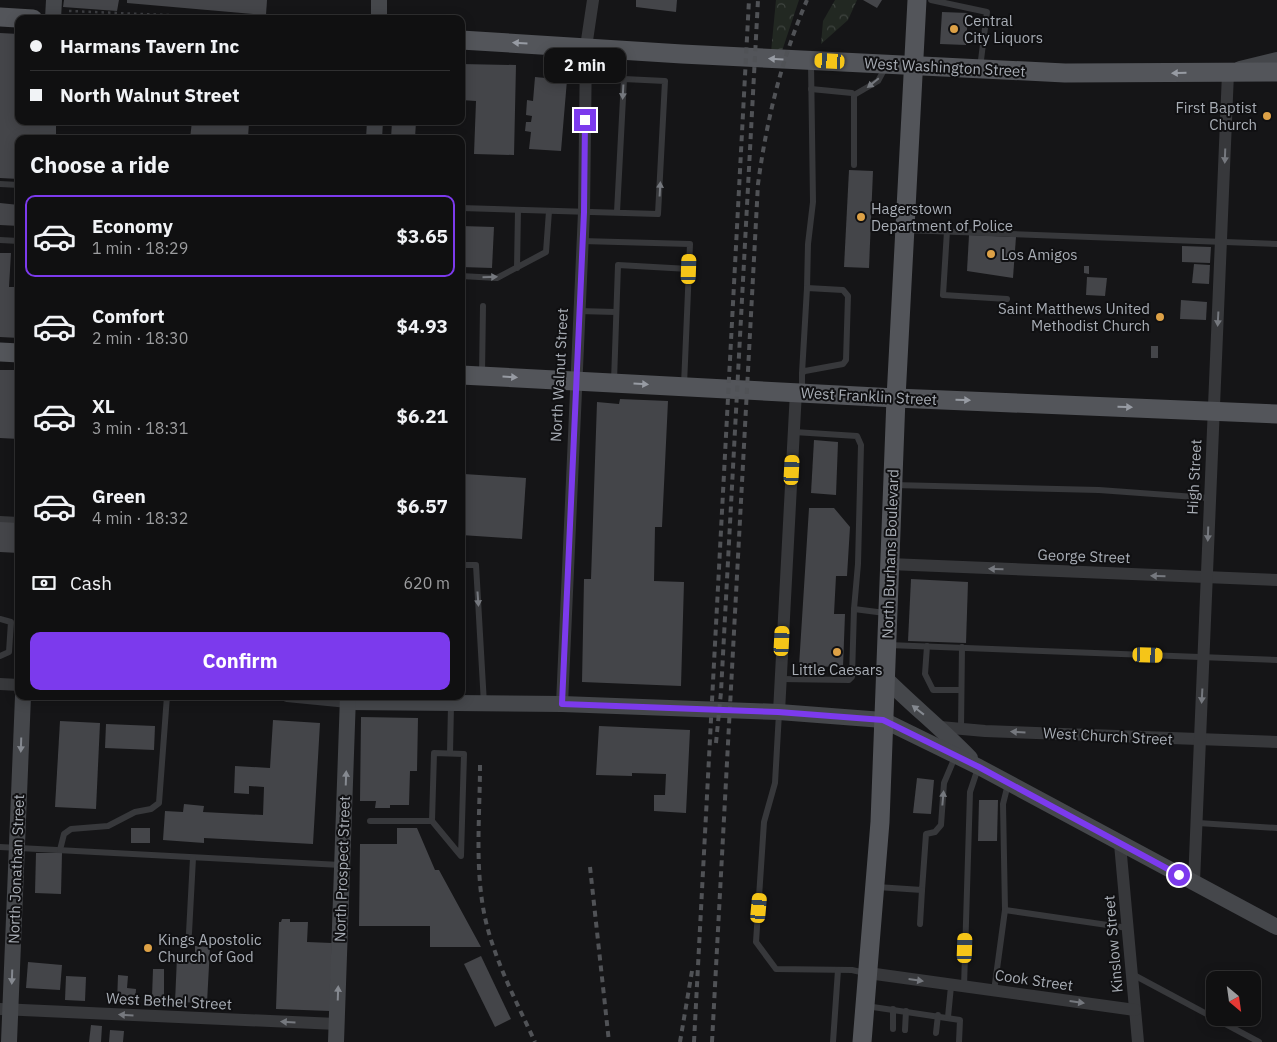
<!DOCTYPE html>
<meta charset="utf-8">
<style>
body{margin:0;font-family:"IBM Plex Sans",sans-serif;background:#19191a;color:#f1f3f6;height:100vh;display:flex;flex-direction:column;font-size:19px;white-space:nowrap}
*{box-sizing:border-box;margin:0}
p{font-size:16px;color:#9c9d9f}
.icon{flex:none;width:28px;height:28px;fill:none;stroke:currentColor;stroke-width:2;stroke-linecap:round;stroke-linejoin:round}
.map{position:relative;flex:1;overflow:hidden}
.sheet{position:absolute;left:15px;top:135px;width:450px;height:565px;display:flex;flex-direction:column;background:#101011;border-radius:10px;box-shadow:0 2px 12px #0003,0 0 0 1px #303031}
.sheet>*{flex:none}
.hud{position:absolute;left:15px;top:15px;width:450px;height:110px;border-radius:10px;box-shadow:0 2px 12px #0003,0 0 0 1px #303031;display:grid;align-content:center;height:110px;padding:0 15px;background:#101011}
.needle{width:32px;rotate:151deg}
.fabs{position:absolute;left:1206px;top:971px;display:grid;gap:10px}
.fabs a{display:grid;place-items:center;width:55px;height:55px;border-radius:10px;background:#101011;box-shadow:0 2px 12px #0003,0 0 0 1px #303031;font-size:25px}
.end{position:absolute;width:22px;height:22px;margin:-11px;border:6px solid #7c3aed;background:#fff;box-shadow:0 0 0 2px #fff}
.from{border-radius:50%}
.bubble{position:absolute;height:35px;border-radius:10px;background:#101011;box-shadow:0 2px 12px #0003,0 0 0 1px #303031;font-size:16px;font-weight:800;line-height:35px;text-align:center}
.car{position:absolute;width:15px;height:30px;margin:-15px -8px;border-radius:6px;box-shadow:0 0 4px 1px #0007;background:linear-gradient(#f5c518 24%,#345 0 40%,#f5c518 0 76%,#345 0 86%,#f5c518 0)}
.hud b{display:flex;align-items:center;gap:18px;height:48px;font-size:19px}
.hud b+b{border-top:1px solid #303031}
.hud i{width:12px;height:12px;background:#f1f3f6}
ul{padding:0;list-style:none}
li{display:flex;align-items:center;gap:15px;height:82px;margin:0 10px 8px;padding:0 5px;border:2px solid transparent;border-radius:10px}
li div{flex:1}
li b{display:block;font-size:19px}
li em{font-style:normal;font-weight:800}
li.current{border-color:#7c3aed}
li>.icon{width:45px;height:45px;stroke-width:1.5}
h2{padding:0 15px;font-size:22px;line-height:60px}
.pay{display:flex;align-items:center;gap:12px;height:55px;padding:0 15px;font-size:19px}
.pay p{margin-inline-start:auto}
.button{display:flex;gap:10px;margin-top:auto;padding:10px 15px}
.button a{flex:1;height:58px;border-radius:10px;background:#7c3aed;color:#fff;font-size:20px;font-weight:800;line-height:58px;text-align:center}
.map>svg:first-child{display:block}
</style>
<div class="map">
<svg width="1277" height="1042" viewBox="0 0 1277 1042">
<defs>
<pattern id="forest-crowns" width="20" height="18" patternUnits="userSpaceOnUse" patternTransform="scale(1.25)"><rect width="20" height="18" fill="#222822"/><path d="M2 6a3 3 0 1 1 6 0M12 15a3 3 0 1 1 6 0" fill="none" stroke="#3f4440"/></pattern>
</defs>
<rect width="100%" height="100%" fill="#151517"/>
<g fill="url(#forest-crowns)">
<path d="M776,0H799L781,54L771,52Z"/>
<path d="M835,0H857L848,20L821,44L823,21Z"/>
</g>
<g fill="#444549">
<path d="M64,0H119L117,11L63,7Z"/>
<path d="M127,0H267L266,15L127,3Z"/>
<path d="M636,0H677L676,12L636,7Z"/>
<path d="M863,0H882L877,8Z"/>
<path d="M942,12L968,13L966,45L940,44Z"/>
<path d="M0,33L19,34V121H41L40,139H19V179L0,178Z"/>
<path d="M461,64L516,65L514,155L474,154L476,101L461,100Z"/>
<path d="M535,77L567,80L561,151L529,149L531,132L525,131L526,122H531L532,116L526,115L527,100L533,101Z"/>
<path d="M192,121H249L248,139H190Z"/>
<path d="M392,121H416L415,139H391Z"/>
<path d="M849,170L873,171L869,268L844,267Z"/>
<path d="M0,203L19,205V226L0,225Z"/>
<path d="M461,226L494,227L492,268L461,267Z"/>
<path d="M969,235L1016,237L1013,278L967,271Z"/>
<path d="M1182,246L1211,247L1210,263L1182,262Z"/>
<path d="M0,253H11L9,287H19V338L0,337Z"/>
<path d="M1194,264L1210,265L1209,284L1192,283Z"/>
<path d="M1084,266H1089V274L1084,273Z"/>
<path d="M1087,277L1107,278L1105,296L1086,295Z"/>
<path d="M1181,300L1207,302L1206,320L1180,319Z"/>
<rect x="1151" y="346" width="7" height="12"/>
<path d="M0,370H19V439L0,438Z"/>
<path d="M620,399L668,401L662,527H655L654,581L684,582L681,686L582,682L584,579H591L597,402L619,404Z"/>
<path d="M814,440L838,442L836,495L811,493Z"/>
<path d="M464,474L526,478L522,539L461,535Z"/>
<path d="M809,508H834L850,527L847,576H836L834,614H845L843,667L799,666Z"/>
<path d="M0,521L19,522V553L0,552Z"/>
<path d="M911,579L968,582L966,643L908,641Z"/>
<path d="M361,717L418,718L417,771H410L409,805H390V808H375L376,801H360Z"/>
<path d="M273,720L320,723L313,844L204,838V843L163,840L165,811L183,812L184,804L204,806L203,812L263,815L264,787L249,786V794L234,793L235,766L270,768Z"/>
<path d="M60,721L100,723L96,809L55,807Z"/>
<path d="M106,724L155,726L154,750L105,748Z"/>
<path d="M599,726L690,730L686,813L654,811V795H665L666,774L632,773V776L596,775Z"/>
<path d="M917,778L934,780L931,814L913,813Z"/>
<path d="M979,800H998L997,841H978Z"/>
<rect x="131" y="828" width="19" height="15"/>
<path d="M397,828H417L435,870H439L481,947H430V926H359L360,844H397Z"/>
<path d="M36,853H62L61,894L35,893Z"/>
<path d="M282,919H290V922H308L307,942L332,943L330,1011L276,1009L279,922H281Z"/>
<path d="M195,946L210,947L207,1003L175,1002L177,957L195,958Z"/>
<path d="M481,956L511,1019L495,1027L464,964Z"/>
<path d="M28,962L62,965L60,990L26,988Z"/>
<path d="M153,969H164V997H152Z"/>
<path d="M118,975L128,976L127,988L136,989L135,1004L117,1003Z"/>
<path d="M66,976L86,977L85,1001L65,1000Z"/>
<path d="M91,1025L102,1026L101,1042H89Z"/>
<path d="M110,1030L124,1031L123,1042H109Z"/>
</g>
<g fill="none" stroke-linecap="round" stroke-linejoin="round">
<path stroke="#3d3e42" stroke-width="2.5" stroke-dasharray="2.5 4" stroke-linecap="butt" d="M69,11L264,19"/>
<g stroke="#37383b" stroke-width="6">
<path d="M931,0L987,12L980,68"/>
<path d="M811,89L852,93L854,95V165"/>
<path d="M854,95L878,81L885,68"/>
<path d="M0,184L19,185"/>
<path d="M461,208L658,214L665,81L624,79L617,212"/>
<path d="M906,230L1277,244"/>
<path d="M947,231L943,295L1007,299"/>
<path d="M0,240L19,241"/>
<path d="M582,241L690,244L684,385"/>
<path d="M517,268L518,210"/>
<path d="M461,276L497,278L546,252L549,211"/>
<path d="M807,288L808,244L813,202L811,63"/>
<path d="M578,311L616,312"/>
<path d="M482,374L483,306"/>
<path d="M614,381L618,265L689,269"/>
<path d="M802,391V373L805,371L843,364L846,360L848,296L843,290L807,288L802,373"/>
<path d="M893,485L1099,490L1209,498"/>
<path d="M0,519L19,520"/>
<path d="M461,565H476L484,704"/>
<path d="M854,609L885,613"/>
<path d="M0,619L11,622L9,652L0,656"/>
<path d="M888,645L1277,660"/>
<path d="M927,646L925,674L933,690H961"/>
<path d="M780,679L849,680L852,677L854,609L858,564L861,445L857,436L794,432"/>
<path d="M779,713L775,783L764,822L756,942L776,969L852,970L865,973"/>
<path d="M961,728L962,647"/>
<path d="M434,753L464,754L461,856L432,821Z"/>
<path d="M450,753L451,705"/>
<path d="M370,821H432"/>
<path d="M1198,823L1277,828"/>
<path d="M0,847L341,865"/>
<path d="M60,850L64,834L71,829L108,826L135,812L151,809L159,803L167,696"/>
<path d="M877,887L922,890L926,834L935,832L941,825L944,783L955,757"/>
<path d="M1005,910L1003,804L1008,784"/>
<path d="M920,924L922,890"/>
<path d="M189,933L193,858"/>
<path d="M1132,974L1259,1042"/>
<path d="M964,987L970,792L978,768"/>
<path d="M994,991L1005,910L1128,928"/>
<path d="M866,1006L960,1020L959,1042"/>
<path d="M948,1017L951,986"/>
<path d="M893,1029V1009"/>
<path d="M905,1030L906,1011"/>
<path d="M936,1033L938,1015"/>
<path d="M833,1042L838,970"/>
</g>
<g stroke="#37383b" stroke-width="12">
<path d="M889,564L1277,580"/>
<path d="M0,684L19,685"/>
<path d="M287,696L348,702"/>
<path d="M562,704L584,212L586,47L593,0"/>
<path d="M779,712L796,391"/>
<path d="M940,727L985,731L1277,742"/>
<path d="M1120,844L1138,1042"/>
<path d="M1194,882L1228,73"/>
<path d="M868,973L1135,1010"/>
<path d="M0,1009L337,1024"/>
</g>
<g stroke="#45474b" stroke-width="16">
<path d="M53,19L54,0"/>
<path d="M379,19V0"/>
<path d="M1240,69L1277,60"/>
<path d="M48,139V121"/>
<path d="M374,139L375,121"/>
<path d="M885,678C913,706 943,730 970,758"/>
<path d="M348,702L562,704L779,712L883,720L979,767L1277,927"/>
<path d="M9,1042L23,696"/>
<path d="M336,1042L348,696"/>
</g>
<g stroke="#53555a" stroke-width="19">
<path d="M0,17L33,19"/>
<path d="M461,40L682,54L1065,73L1277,72"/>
<path d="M0,352L19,353"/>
<path d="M461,375L896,398L1277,414"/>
<path d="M862,1042L880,822L896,398L917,0"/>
</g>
<g stroke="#505256" stroke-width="4" stroke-dasharray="6 5" stroke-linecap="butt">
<path d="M716,743L721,692L758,0"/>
<path d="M480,765C480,816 474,871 486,922C496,963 517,1003 535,1042"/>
<path d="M590,867L609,1042"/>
<path d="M680,1042L692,971"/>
<path d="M694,1042L749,0"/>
<path d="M712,1042L758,184C767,118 781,61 807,0"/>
</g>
</g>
<defs><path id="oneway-solid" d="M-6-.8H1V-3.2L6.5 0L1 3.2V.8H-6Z" transform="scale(1.25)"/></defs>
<g fill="#979ba3">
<use href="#oneway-solid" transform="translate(520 43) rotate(-177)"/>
<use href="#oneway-solid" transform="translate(776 59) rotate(-177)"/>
<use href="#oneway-solid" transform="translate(1179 73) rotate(179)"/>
<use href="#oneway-solid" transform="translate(510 377) rotate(3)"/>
<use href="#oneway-solid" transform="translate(641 384) rotate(3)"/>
<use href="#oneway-solid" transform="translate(963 400) rotate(2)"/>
<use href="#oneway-solid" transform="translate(1125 407) rotate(2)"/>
</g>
<g fill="#75787e">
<use href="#oneway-solid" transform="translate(873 83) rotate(141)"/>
<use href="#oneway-solid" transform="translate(623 92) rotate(93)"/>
<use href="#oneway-solid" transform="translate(1225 156) rotate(92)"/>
<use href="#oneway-solid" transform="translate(660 189) rotate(-87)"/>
<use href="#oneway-solid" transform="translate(490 277) rotate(-1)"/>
<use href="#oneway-solid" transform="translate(1218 319) rotate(93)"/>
<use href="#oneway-solid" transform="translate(1208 534) rotate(92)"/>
<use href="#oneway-solid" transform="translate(996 569) rotate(-178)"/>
<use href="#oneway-solid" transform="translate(1158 576) rotate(-178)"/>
<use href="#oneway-solid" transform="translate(478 599) rotate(86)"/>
<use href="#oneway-solid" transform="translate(1202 696) rotate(93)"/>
<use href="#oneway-solid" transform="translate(1018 732) rotate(-177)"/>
<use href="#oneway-solid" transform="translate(943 798) rotate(-85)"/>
<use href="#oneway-solid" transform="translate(916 980) rotate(8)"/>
<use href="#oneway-solid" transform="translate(1077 1002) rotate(8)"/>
<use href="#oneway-solid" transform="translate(126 1015) rotate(-177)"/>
<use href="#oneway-solid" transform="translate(288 1022) rotate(-177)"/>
</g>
<g fill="#858990">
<use href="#oneway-solid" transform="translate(918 710) rotate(-142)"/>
<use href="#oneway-solid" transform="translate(21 745) rotate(92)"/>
<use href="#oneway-solid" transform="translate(346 778) rotate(-88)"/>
<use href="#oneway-solid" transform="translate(12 977) rotate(92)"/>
<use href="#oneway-solid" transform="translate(338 993) rotate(-88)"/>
</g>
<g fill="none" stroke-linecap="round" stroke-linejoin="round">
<path stroke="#7c3aed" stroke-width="6" d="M585,120L584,212L562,704L778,712L883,720L979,767L1179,875"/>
</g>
<g fill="#dda146" stroke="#101012" stroke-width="2">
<circle cx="954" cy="29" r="5"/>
<circle cx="1267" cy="116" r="5"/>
<circle cx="861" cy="217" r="5"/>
<circle cx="991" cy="254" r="5"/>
<circle cx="1160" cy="317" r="5"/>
<circle cx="837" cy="652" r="5"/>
<circle cx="148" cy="948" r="5"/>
</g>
<g text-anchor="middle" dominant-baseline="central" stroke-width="4" stroke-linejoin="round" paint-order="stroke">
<g font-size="15" fill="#a8adb5" stroke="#101012" text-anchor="start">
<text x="964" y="20">Central<tspan x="964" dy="17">City Liquors</tspan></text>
<text x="1257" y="107" text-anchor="end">First Baptist<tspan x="1257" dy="17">Church</tspan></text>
<text x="871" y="208">Hagerstown<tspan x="871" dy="17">Department of Police</tspan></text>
<text x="1001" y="254">Los Amigos</text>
<text x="1150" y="308" text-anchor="end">Saint Matthews United<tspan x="1150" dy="17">Methodist Church</tspan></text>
<text x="837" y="669" text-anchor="middle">Little Caesars</text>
<text x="158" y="939">Kings Apostolic<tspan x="158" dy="17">Church of God</tspan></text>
</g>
<g font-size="15" fill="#a8adb5" stroke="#101012">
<text transform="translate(945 67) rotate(3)">West Washington Street</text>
<text transform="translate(559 375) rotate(-87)">North Walnut Street</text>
<text transform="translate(869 396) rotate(3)">West Franklin Street</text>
<text transform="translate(1194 477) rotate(-87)">High Street</text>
<text transform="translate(890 554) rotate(-88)">North Burhans Boulevard</text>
<text transform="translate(1084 556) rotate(2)">George Street</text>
<text transform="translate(1108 736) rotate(3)">West Church Street</text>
<text transform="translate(16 869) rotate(-88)">North Jonathan Street</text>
<text transform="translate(342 869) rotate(-88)">North Prospect Street</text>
<text transform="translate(1113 944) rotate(-95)">Kinslow Street</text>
<text transform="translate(1034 980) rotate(8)">Cook Street</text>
<text transform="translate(169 1001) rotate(3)">West Bethel Street</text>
</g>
</g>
</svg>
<div class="fabs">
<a><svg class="needle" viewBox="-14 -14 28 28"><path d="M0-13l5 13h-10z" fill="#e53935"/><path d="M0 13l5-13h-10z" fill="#9c9d9f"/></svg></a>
</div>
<i class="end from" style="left:1179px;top:875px"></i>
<i class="end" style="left:585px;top:120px"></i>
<div class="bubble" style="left:544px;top:48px;width:82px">2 min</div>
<i class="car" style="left:830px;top:61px;rotate:273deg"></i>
<i class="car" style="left:689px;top:269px;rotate:2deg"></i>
<i class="car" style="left:792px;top:470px;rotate:3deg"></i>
<i class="car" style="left:782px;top:641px;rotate:3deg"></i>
<i class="car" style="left:1148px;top:655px;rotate:92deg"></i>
<i class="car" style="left:759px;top:908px;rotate:5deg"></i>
<i class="car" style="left:965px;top:948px;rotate:2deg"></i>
<div class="hud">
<b><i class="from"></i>Harmans Tavern Inc</b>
<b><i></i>North Walnut Street</b>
</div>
<section class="sheet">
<h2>Choose a ride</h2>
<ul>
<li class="current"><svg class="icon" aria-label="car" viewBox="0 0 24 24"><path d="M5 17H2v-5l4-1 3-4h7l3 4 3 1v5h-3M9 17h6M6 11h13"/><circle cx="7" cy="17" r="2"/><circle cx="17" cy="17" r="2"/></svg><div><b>Economy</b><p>1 min · 18:29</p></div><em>$3.65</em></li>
<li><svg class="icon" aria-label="car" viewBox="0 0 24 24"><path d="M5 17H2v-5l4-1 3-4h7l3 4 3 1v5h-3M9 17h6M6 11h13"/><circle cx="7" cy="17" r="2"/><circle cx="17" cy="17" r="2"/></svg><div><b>Comfort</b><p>2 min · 18:30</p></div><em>$4.93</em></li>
<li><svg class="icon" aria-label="car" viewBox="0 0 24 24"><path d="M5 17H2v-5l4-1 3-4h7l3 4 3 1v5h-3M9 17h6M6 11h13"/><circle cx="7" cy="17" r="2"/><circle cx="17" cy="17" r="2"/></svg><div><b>XL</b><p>3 min · 18:31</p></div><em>$6.21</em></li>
<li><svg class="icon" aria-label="car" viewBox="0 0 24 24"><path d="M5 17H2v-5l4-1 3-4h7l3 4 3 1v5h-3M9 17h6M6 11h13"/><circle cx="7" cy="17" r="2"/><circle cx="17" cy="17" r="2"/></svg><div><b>Green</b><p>4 min · 18:32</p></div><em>$6.57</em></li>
</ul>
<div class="pay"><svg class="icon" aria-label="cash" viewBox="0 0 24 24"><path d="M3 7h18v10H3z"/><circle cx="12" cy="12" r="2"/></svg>Cash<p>620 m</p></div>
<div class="button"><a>Confirm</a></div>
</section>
</div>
